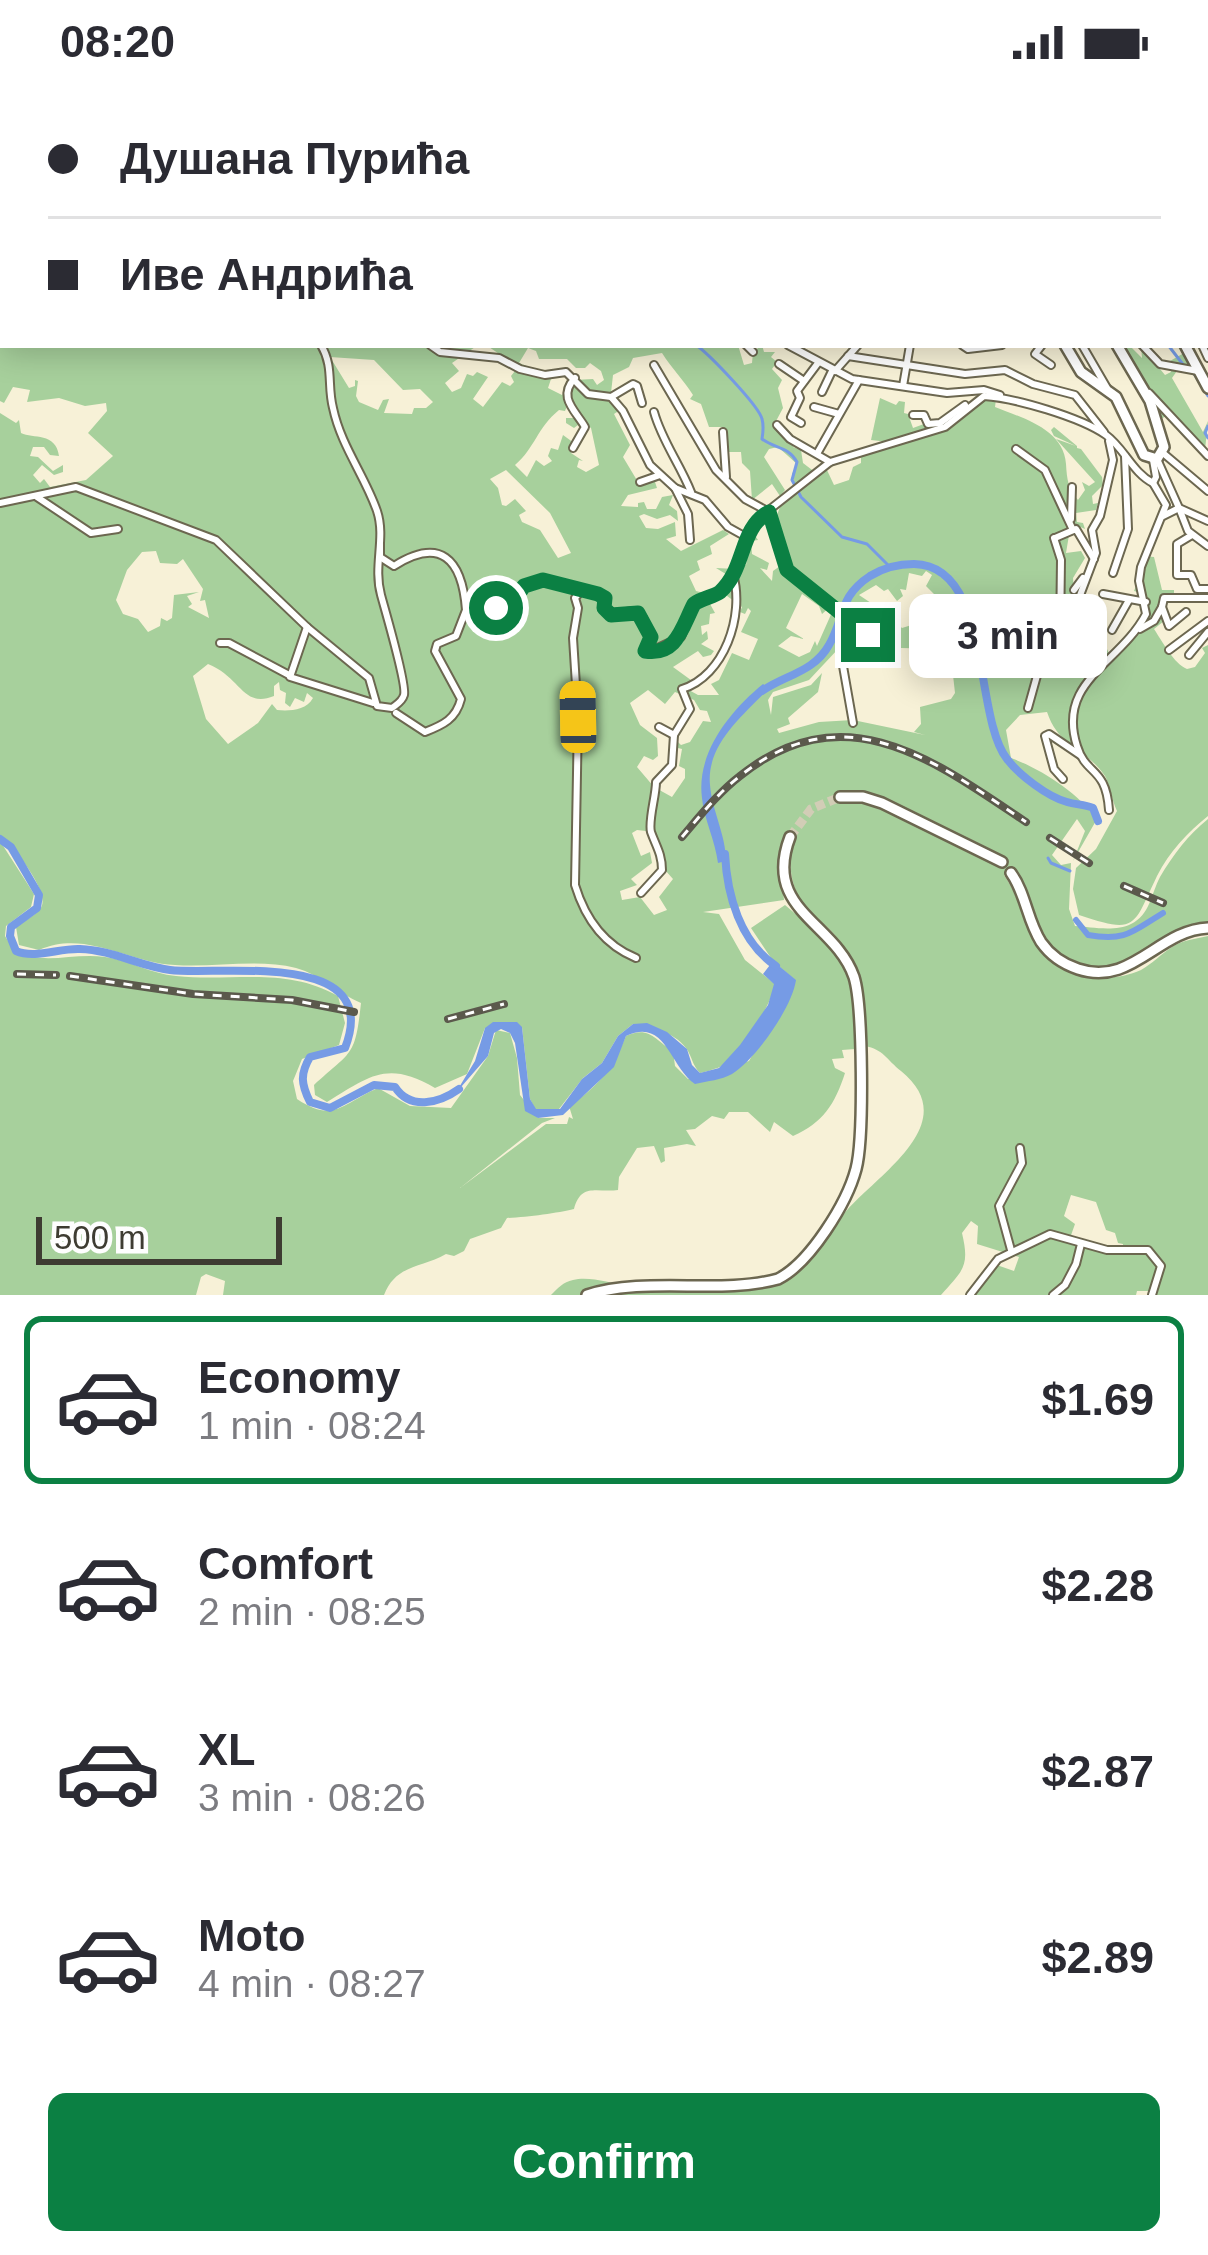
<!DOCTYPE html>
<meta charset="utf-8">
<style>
body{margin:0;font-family:Arial,sans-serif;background:#f2f2f3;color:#2b2b33;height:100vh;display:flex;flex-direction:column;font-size:45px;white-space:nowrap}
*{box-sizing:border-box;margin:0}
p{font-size:39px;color:#7c7c81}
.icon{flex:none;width:66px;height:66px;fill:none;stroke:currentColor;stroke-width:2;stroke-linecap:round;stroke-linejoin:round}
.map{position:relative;height:1211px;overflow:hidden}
.side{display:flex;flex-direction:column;background:#fff;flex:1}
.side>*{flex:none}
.banner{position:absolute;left:0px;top:0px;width:1209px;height:264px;box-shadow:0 6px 30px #0003;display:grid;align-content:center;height:264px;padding:0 48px;background:#fff}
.scale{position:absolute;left:36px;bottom:30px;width:246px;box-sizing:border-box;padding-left:12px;border:6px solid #3e3c32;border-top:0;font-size:33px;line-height:42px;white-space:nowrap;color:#3e3c32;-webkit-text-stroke:9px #fefefe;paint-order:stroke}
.end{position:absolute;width:54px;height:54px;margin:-27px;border:15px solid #0b8043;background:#fff;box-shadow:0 0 0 6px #fff}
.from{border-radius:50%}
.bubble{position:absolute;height:84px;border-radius:18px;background:#fff;box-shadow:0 6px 30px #0003;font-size:39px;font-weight:700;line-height:84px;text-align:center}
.car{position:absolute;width:36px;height:72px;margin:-36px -18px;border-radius:15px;box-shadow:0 0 9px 3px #0007;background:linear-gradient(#f5c518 24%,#345 0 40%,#f5c518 0 76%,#345 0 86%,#f5c518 0)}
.banner b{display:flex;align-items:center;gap:42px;height:114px;font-size:45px}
.banner b+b{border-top:3px solid #e1e1e2}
.banner i{width:30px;height:30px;background:#2b2b33}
ul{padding:21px 0 0;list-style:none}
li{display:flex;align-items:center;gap:36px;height:168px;margin:0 24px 18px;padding:0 24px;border:6px solid transparent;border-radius:18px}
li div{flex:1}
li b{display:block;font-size:45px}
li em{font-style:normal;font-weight:700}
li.current{border-color:#0b8043}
li>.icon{width:108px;height:108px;stroke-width:1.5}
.cta{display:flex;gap:24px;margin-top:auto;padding:24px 48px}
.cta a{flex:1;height:138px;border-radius:18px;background:#0b8043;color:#fff;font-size:48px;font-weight:700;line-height:138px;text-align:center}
.status{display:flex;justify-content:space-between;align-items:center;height:84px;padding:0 60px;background:#fff;direction:ltr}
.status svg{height:33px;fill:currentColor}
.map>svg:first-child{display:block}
</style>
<div class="status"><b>08:20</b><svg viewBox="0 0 49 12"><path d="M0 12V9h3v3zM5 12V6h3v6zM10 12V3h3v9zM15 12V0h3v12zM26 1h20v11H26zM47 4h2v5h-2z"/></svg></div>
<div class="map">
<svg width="1208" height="1211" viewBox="0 0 1208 1211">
<rect width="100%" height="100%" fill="#f7f1d7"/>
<g fill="#a7d09c" fill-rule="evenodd">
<path d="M0,9L3,261H423L439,265L433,261H478L452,279L459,287L445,299L452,308L461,304L467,290L473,292L477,288L488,293L473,315L483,323L502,298L510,302L514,298L511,292L515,287L514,280L486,261H738L744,281L752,279L753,268L762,261L764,268H775L771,273L777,278L772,285L782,296L778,304L783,324L775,339L796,358L793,363L801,366L803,379L816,389L795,403L792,390L797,380L778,363L769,365L764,373L785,406L780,412L772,400L752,416L750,387L742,379L741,368H727L724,343H709L701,320L690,315L693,311C683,295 672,285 662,269L633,274L629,283L613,291L611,309L620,326L614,330L630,361L623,373L638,398L657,392L659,396L655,398L657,404L628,411L621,422L638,423V419L644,418L647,425H656L662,413L673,411L669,421L677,427L678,437L670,431L657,435L644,430L639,432L646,444L658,445L675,438L676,452L666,455L681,467L723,446L729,450L710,462L712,470L697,477L700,486L689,492L696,507L704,509L715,529L710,530L709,540L701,542L702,551L707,547L708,555L701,560L714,567L711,571L703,573L698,567L673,583L695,599L687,605L698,611H719L711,600L719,596L732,569L749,576L758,555L741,548L751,527L748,524L745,530L740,528L742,523L723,509L728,506L729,492L716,484L736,485L740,478L746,481L752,447L758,456L751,457L752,470L769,479L767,486L760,484L772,497L773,487L780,482L785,487L774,439L780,423L826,384L834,401L849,396L853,383L861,379V369L889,358L871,356L880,314L896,321L899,317L905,318L904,329L908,330L913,344L935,336L941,339L978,318L996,315L995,323C1019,333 1064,344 1066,380C1067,396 1068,404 1078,416L1085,406L1082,398L1089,402L1095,398L1056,355L1076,362L1054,352L1051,346L1054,343L1077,362V364L1081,365L1102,393L1103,401L1092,412L1093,420L1098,419L1096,426L1076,429L1077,438L1083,439L1085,445L1071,439L1066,469L1081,467L1085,474L1073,494L1074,508L1079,509L1082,545L1107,565L1112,576C1130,562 1140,547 1146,525L1140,521L1141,509L1134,507L1142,488L1138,483L1143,472L1154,473L1162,506H1174V511L1163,514L1164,537L1154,545C1162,557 1174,580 1187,585L1195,583L1205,569L1202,564L1208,561V732C1188,748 1169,768 1157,792C1133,842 1138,851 1079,831L1073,805L1076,784L1096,765L1117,727C1112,716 1109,699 1105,692C1085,663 1059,664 1047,628L1020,631L1006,646L1011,674C1041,685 1077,708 1097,735L1073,777L1085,747L1077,735L1052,771L1061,781L1071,779L1069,825L1075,842C1091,843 1115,848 1131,840C1150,831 1151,810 1160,793C1173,771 1188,751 1208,735V840C1159,843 1129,898 1077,880C1064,876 1055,870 1046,859C1031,839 1030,811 1016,790L1004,791C1019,812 1023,839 1037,860C1058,892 1106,902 1141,886C1152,880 1161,870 1172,863C1182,856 1196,855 1208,852V1211H1150V1207H1137L1136,1211H972L991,1179L1014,1187L1019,1173L977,1160L978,1142L971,1137L962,1149C970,1183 963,1186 941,1211H551C558,1204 563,1198 573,1196C589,1192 611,1199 627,1202C668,1207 744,1211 782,1199C809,1186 825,1153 843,1131C874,1092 966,1040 901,987C887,976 883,965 865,962C864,929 864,898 848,869C821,824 789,832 790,767L780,776L784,816L703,828L719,830L745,876L775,900C771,923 740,970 720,983C718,984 702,989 700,989C692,981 692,972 686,964C673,947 652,944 633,940L618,952L602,979L583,994L559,1025H535L530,1015L522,943L485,944L467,990L435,1004C387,976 370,992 327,1018L315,1011L314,1001C352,966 355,974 361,919C338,909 321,891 296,884C258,874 213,884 175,881C129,879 85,845 39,866L19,861L16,843C23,837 35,832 40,825C53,811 12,760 0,751V329L16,339L19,336L21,349C33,355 56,348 59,372L50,371L44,363H33L30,372L38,373L53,387L63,381V388L54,391L42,381L33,391L40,399L44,395L50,403L86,396L113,372L88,349L107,327L106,319L85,322L59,314L27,318L30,306L13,303L4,319L0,317ZM528,264L536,267L539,275H567L576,284H585L590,279L601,287L604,296L597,301L593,295L574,296L562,311L548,304L552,292L519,279ZM330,273L374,276L403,306L420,305L433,318L426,324H414L412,330L384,329L389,315L383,316L378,326L359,318L356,312L358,297L355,296V302L349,304ZM567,322L575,334H566V339L574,344L582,338L591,344L599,381L586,388L577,383L579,376L583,377L571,369L574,359L563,351L558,366L551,364L548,372L552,377L544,382L536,376L527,393L515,381C535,364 537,344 559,326L565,327ZM506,386L550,429L571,469L558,474L540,446L522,438L519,431L526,427L515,415L506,422L502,421L498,404L490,395ZM156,467L160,479L177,480L183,475L203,505L200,517L205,516L209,534L188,523L192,520L187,512L199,508L174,511L172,534L167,537L161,534L160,542L148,548L138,535L123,530L116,516L127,486L142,468ZM926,487L932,491L926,502L935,511L920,518L924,527L950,521L961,547L925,553L918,539L902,544L899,541L878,552L898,549L901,564L943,565L952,588L960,586L958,591H953L955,609L951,615L920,623L921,640L914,648L925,651L853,636L819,638L779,649L777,645L790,640L788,634L818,608L822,589L811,601L773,613L771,631L768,616L773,608L809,596L839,564L867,548L886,546L870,545L886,529L859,511L876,501L884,507L888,505L897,517L903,512L900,505L906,506L909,489L922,492ZM802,510L819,522L822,530L837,517L817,562L815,557L810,568L799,573L778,562L791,552L804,555L786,544ZM208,580C241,593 243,625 274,612V602L279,598L280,606L286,609L285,619L290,623L295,614L304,618L307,609L313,614C306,627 288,627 277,626L272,620L258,639L228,660L206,635L193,592ZM648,606L665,620L675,608L694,616L700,626L707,627L711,638L703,637L690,658L681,661L676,656L674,663L682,665L679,682L685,685V694L672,713L654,703L637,683L644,672L653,676L658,672L657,654L640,641L630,619ZM637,746L646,747L649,755L657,754L665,786L673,795L659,813L667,826L654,831L640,813L622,816L620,807L637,801L631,795L652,779L650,768L641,772L632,749ZM1071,1111L1096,1118L1106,1146L1115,1149L1118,1159L1123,1160V1166L1087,1161L1070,1154L1075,1140L1064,1132Z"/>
<path d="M1120,261H1129L1142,274L1141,262L1150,275L1162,281L1160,285L1165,291L1171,288L1170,277L1184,269L1185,264L1200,296L1190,283L1179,284L1172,294L1203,348L1208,337L1205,366L1167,331L1160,336L1144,295Z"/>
<path d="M0,757L34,810L31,823L6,842L5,852C26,889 68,867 105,873C129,876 151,890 176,892C233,898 285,882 338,912L345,939L339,961L302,975L293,997L297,1015C334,1040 343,1019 378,1004L410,1022L451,1024L488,972L496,946L510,949L517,974L520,1011L538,1034H555L542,1039L460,1104L546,1040H567L569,1033L573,1035L569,1022C600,1001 611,986 626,952C649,941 655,956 673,967L675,982L688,995L749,977L795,896L773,877L751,844L785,821C835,862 866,896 855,965L842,966L844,974L832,975L835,984L845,989C835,1020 823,1039 793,1052L774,1038L770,1048L748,1028H729L724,1035L712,1032L695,1045L686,1046L696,1062L687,1060L664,1064L665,1077L661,1079L654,1062L637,1064L619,1093L618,1106C598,1109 581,1098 574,1125C558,1129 528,1133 507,1134L501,1144L470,1155L464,1167L454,1172L446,1170C422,1184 396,1180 384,1211H223L225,1197L206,1190L201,1193L196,1211H0Z"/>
</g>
<g fill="#769be5">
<path d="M763,600L769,604C744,631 706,660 710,701C712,727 726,751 726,777L718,779C715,756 704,735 702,714C696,669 730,627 763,600Z"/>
<path d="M773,877L796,896C792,924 755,976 732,990C721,996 708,997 695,1000C669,982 666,933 626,952L614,983L563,1031L538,1034L525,1027L515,959L510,949L501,945L494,949L488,972L455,1010L475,977L485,944L493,938H517L522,943L530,1015L536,1025H560L582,995L602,979L618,952L633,940L647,939L667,948L687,965L692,981L700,989L719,984L740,961L768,921L774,900L763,890Z"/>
</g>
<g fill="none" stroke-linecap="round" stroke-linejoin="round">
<g stroke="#769be5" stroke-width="3">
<path d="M176,0L177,3"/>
<path d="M1115,0V3"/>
<path d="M696,261C709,270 759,322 762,335C764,342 763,349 762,355C775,365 788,362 797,378L792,396L801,413L842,453L867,460L890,483"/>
<path d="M1168,261L1185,283"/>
<path d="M1193,288L1208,312"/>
<path d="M1208,342L1205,349L1208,354"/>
<path d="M1048,774L1051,779L1070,787"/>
</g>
<path stroke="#769be5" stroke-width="6" d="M1076,836L1088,851C1126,858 1133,847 1163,829"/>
<g stroke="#769be5" stroke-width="8">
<path d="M762,607C785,591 814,588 829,561C845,534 838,513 870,492C883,484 899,480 914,480C992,481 973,632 1007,675C1019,691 1048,713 1067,718C1076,721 1084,720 1093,724L1098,737"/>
<path d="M0,755L11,763L39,811L37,824L11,843L10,852L16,867C35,875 59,864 80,865C112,866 139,882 170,886C220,892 384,864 345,964L310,973C300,990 301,1000 310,1018L330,1024L374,1001L395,1003C410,1026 438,1020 459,1005"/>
<path d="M725,770C727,811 740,858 776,882"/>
</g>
<path stroke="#d2cdb6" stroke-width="9" stroke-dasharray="9 4.5" stroke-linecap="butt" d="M790,753L811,725L840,713"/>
<g stroke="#6c6750" stroke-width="10">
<g id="minor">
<path d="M88,0L90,3"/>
<path d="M101,0L102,3"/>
<path d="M556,0L561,3"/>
<path d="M933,0L935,3"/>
<path d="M1007,0L1010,3"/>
<path d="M1056,0V3"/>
<path d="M1074,0L1077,3"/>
<path d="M1147,0L1150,3"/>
<path d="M631,3L633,0"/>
<path d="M654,3L667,0"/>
<path d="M975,3V0"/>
<path d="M999,3V0"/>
<path d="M1104,3V0"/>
<path d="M1206,79L1208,80"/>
<path d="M1206,100L1208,102"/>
<path d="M1208,107V111"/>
<path d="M1206,143L1208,141"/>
<path d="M1206,178L1208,180"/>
<path d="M1206,193L1208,195"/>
<path d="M430,261L440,268L499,274L520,285L545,291L566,288L588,310L611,313L623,327L650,381L675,404L705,416L728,443L746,453"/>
<path d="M746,261L753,268"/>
<path d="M788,261L852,295L947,309L984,306L1000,311"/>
<path d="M962,261L968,265L1002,261"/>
<path d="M1042,261L1035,270L1051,281"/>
<path d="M1082,261L1107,304"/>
<path d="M1142,261L1160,280L1198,287"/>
<path d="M1202,261L1208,274"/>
<path d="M848,272L965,290L1005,286L1033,300L1075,311L1104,348"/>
<path d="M779,280L804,297"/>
<path d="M654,281L716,386L745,415L769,428"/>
<path d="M835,287L858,261"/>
<path d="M903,302L910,261"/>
<path d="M822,308L832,287"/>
<path d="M1149,309L1208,372"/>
<path d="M611,313L633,300L637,302L642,319"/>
<path d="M814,323L839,330"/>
<path d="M654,328C662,357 680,380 691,408"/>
<path d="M913,331H924L928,340L940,339L965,321"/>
<path d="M801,339L791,333L800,314L797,307L818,279"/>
<path d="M777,341L790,355L830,378"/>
<path d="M723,348L726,393"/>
<path d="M573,364L585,343C575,326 557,313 575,294"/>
<path d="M1016,365L1045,386L1072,444"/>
<path d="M818,368L859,296"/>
<path d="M1163,369L1208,407"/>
<path d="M1157,375L1179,424L1208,437"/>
<path d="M640,398L660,391"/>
<path d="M675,404L688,430L690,456"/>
<path d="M37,413L91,449L118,445"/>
<path d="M0,419L76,403L216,456L307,543L369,594L377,622L392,624C397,620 402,618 404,611C407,600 385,526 381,511C373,482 386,454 377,427C365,392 341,362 333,324C327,301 334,283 321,261"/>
<path d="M769,428L787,486L868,551L840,565L853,639"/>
<path d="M1163,432L1179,424L1188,447L1208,462"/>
<path d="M1071,435L1072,403"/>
<path d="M1192,451L1177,460V491H1191L1197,505H1208"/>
<path d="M1055,454L1076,445L1094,475"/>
<path d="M380,461V473L394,482C440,453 462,474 466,526L479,518L495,524L511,521L523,503L543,496L603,512L604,524L611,531L632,527L643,534L651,553L645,562L647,569L681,553L694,520L719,509L731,491"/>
<path d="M1113,489L1128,445L1125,372"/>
<path d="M1074,506L1083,494"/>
<path d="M580,508L575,514L578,524L573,554L578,633L575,801C585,834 604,861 636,874"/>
<path d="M1103,510L1146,518"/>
<path d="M1162,523L1164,514H1208"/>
<path d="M307,543L290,593L373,619"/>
<path d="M1091,543L1079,514L1096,469L1092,446L1100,432L1113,376L1109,357"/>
<path d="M1140,545L1154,537L1162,523L1169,542L1186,528"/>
<path d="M1112,546L1129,516"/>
<path d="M220,559H229L289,591"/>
<path d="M1169,566L1208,537"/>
<path d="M1189,571L1208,548"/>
<path d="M1028,624L1040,581L1060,553L1061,476L1054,454"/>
<path d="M396,629L425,648C443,641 456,635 461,615L435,567L437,560L456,552L466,526"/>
<path d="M659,643L674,651"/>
<path d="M1063,695L1054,685L1045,652L1049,650L1080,671"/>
<path d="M1109,726C1106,682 1086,692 1077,662C1056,597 1120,580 1146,530L1139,497L1141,483L1166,421L1153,399"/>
<path d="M641,809L662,786C662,770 656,762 651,748C648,737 656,712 656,698L672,681L674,651L690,625L682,605C724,592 745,532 733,490L755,437L830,378L945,343L984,312C1015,314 1080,333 1106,351C1124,364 1133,389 1153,399L1156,393L1153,376"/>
<path d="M1011,1166L999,1122L1022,1079L1020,1064"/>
<path d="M970,1211L998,1175L1050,1150L1107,1166H1148L1161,1182L1152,1211"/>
<path d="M1053,1211L1065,1201L1076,1180L1081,1160"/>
</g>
</g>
<g stroke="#6c6750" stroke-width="14">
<g id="major">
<path d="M417,0L420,3"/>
<path d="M676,3L680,0"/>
<path d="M728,3L729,0"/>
<path d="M1065,261L1081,288L1116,313L1144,371L1157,375L1164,363L1150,317L1117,261"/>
<path d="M1185,261L1208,304"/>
<path d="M840,713H863L882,719L1002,778"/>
<path d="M1011,789C1026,810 1027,836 1041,858C1050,871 1063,880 1078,885C1132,903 1158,846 1208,844"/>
<path d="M587,1211C647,1192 720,1211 778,1195C810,1179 847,1119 856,1085C864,1055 863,922 854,893C835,838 762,826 790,753"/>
</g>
</g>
<use href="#minor" stroke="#fff" stroke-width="6"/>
<use href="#major" stroke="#fff" stroke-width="9"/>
<g stroke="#5b594c" stroke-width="8">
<g id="rail">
<path d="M682,753C700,732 718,709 740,692C845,608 935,677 1026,738"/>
<path d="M1050,754L1089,779"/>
<path d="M1124,802L1163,819"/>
<path d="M17,890L56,891"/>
<path d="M70,892L193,910L292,916L354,928"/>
<path d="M448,935L504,920"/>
</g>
</g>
<use href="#rail" stroke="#fefefe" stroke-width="3" stroke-dasharray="9" stroke-linecap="butt"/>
</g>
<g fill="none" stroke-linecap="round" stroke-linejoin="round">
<path stroke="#0b8043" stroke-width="15" d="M496,524L511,520L524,502L543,496L598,510L605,514L604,524L611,531L638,529L651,553L645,567C677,572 682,543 694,520C702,514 713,513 720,508C746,485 739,444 769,428L787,486L868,551"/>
</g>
</svg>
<div class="scale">500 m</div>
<i class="end from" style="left:496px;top:524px"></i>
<i class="end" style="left:868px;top:551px"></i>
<div class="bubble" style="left:909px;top:510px;width:198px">3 min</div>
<i class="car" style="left:578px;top:633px;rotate:359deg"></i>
<div class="banner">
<b><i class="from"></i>Душана Пурића</b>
<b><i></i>Иве Андрића</b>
</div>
</div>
<section class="side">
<ul>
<li class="current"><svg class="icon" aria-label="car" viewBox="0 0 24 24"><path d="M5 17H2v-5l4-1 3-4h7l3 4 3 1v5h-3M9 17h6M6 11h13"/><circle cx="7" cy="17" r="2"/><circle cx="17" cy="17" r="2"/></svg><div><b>Economy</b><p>1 min · 08:24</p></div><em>$1.69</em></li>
<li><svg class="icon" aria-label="car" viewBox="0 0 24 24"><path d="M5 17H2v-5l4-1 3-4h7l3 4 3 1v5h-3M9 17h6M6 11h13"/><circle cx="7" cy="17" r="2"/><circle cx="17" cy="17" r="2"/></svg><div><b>Comfort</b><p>2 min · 08:25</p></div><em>$2.28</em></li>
<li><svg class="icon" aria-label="car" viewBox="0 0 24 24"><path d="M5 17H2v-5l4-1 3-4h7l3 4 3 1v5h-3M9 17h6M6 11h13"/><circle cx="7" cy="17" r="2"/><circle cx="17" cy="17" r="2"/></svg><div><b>XL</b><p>3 min · 08:26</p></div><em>$2.87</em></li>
<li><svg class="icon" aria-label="car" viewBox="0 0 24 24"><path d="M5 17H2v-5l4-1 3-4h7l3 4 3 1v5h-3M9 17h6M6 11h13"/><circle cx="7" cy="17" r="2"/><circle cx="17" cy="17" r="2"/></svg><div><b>Moto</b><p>4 min · 08:27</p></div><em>$2.89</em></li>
</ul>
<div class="cta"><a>Confirm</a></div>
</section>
